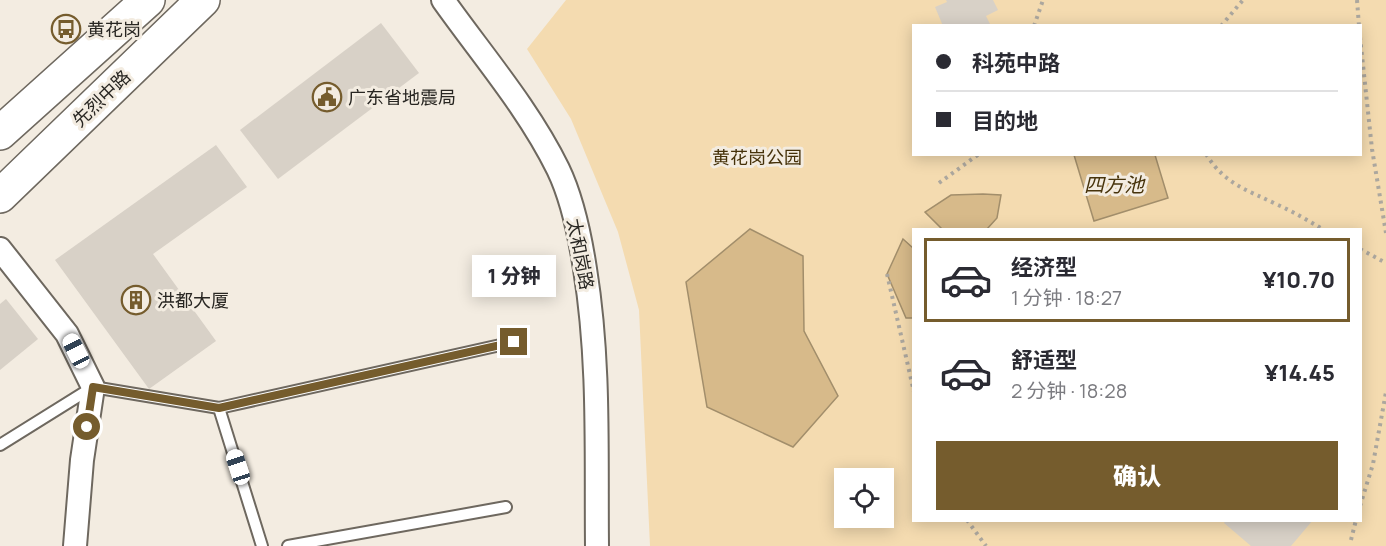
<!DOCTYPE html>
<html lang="zh">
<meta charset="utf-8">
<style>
body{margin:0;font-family:Manrope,"Noto Sans SC",sans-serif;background:#f7f7f7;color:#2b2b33;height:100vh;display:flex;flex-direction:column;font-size:22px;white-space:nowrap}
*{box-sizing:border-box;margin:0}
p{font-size:20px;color:#7c7c81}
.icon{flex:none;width:33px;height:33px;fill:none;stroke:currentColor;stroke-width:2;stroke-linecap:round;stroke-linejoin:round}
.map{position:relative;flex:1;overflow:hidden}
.details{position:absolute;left:912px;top:228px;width:450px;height:294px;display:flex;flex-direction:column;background:#fff;border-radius:0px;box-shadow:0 3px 15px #0003}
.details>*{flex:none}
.top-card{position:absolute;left:912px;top:24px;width:450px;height:132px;border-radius:0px;box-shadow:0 3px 15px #0003;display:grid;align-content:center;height:132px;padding:0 24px;background:#fff}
.buttons{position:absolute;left:834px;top:468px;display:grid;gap:12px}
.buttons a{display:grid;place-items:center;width:60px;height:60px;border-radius:0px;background:#fff;box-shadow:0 3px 15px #0003;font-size:30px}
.end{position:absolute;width:27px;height:27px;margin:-14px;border:8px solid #755c2d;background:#fff;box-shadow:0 0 0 3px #fff}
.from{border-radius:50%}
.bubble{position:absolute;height:42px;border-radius:0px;background:#fff;box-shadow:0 3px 15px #0003;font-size:20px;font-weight:800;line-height:42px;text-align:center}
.car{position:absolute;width:18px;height:36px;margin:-18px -9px;border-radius:8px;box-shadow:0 0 4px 2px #0007;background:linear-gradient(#fff 24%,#345 0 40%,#fff 0 76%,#345 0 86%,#fff 0)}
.top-card b{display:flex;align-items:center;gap:21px;height:57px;font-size:22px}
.top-card b+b{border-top:2px solid #e1e1e2}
.top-card i{width:15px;height:15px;background:#2b2b33}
ul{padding:10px 0 0;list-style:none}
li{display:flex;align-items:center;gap:18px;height:84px;margin:0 12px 9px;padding:0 12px;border:3px solid transparent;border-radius:0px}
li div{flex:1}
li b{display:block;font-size:22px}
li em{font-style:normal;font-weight:800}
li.active{border-color:#755c2d}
li>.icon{width:54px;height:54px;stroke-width:1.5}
.primary-button{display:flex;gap:12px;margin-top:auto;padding:12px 24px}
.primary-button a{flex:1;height:69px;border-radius:0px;background:#755c2d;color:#fff;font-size:24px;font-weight:800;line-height:69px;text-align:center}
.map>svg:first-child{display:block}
</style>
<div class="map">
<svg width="1386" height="546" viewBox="0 0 1386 546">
<rect width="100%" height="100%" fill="#f3ece1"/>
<path fill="#f4dbb0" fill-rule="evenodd" d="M566,0H1386V546H650L639,310L618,232L571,119L527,49ZM914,26H1360V154H914ZM914,230H1360V520H914ZM844,478H884V518H844Z"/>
<g fill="#d7ba8a" stroke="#a28e6b" stroke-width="1.5">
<path d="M1074,155H1155L1168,198L1094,221Z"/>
<path d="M983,194L1001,195L997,218L987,229H942L925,212L951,195Z"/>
<path d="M750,229L803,256L804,331L838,396L793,447L707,407L686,282Z"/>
<path d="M903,239L913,248V318H906L887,274Z"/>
</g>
<g fill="#d8d1c7">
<path d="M946,0H993L998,10L986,16L991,26H943L935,7L947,2Z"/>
<path d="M381,23L419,73L278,179L240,130Z"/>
<path d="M216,145L247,187L153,254L216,341L149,389L55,260Z"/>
<path d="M6,299L38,339L0,370V304Z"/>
<path d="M1226,520H1313L1291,546H1251L1224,523Z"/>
</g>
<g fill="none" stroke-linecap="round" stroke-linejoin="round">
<g stroke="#6e685f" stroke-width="14">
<g id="service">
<path d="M219,408L262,546"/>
<path d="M0,445L93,387L219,408L514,342"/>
<path d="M288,546L506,507"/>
</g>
</g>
<g stroke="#6e685f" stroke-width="26">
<g id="minor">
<path d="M443,0C482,55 528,108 558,169C573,200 580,236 585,269C600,362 596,453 597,546"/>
<path d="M0,249L67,334L93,387L82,460L75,546"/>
</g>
</g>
<g stroke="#6e685f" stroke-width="36">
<g id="primary">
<path d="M0,133L148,0"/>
<path d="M0,196L203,0"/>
</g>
</g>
<g stroke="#aca79e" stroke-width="4" stroke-dasharray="3 4.5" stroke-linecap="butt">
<path d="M1357,0L1359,26"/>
<path d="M1034,26L1043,0"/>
<path d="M1221,26L1243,0"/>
<path d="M1360,37L1372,149L1386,233"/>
<path d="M1206,154C1225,185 1248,190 1278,205C1294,212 1309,221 1324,230"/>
<path d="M939,183L979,154"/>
<path d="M1360,249L1386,263"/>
<path d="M887,274L914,392"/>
<path d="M1360,506L1373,464L1386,392"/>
<path d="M967,520L986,546"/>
<path d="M1351,540L1356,520"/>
</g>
<use href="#service" stroke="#fff" stroke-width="10"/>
<use href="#minor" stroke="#fff" stroke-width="22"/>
<use href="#primary" stroke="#fff" stroke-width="33"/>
</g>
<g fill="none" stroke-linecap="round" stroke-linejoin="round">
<path stroke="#755c2d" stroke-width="8" d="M87,427L93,387L219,408L514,342"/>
</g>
<defs>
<g id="bus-ring" transform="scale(1.5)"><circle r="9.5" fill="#f3ece1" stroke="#755c2d" stroke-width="1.5"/><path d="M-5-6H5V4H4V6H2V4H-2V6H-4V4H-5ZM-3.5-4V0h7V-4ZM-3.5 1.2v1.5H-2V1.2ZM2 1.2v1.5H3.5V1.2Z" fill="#755c2d"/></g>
<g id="civic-ring" transform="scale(1.5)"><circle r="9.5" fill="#f3ece1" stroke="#755c2d" stroke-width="1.5"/><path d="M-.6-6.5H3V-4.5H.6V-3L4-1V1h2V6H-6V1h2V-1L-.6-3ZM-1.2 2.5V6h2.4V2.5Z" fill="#755c2d"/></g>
<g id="building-ring" transform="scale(1.5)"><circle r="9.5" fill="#f3ece1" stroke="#755c2d" stroke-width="1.5"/><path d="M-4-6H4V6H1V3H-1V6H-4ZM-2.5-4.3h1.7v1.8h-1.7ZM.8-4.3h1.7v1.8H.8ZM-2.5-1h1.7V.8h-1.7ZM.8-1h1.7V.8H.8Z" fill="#755c2d"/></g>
</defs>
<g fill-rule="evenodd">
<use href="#bus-ring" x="66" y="29"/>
<use href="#civic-ring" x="327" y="97"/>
<use href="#building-ring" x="136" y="300"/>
</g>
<g text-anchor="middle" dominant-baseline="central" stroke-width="6" stroke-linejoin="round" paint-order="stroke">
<g font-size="18" fill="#282622" stroke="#f3ece1" text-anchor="start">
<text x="87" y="29">黄花岗</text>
<text x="348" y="97">广东省地震局</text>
<text x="157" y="300">洪都大厦</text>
</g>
<g font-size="18" fill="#282622" stroke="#f3ece1">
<text transform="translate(101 98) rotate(-44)">先烈中路</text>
<text transform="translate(581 254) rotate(79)">太和岗路</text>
</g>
<g font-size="18" fill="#453109" stroke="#f3ece1">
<text x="757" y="157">黄花岗公园</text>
</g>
<g font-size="20" font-style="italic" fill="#47330b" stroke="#f3ece1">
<text x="1114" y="184">四方池</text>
</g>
</g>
</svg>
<div class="buttons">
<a><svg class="icon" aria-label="locate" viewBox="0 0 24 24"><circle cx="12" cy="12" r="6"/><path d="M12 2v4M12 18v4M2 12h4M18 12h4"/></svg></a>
</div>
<i class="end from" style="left:87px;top:427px"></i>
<i class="end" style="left:514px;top:342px"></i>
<div class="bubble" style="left:472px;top:255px;width:84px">1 分钟</div>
<i class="car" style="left:76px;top:351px;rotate:333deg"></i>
<i class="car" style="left:238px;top:467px;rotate:342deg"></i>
<div class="top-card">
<b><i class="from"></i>科苑中路</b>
<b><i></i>目的地</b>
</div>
<section class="details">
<ul>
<li class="active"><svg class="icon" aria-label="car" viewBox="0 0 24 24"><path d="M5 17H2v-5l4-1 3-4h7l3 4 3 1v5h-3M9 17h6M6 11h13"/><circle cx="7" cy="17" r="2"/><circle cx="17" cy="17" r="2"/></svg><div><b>经济型</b><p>1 分钟 · 18:27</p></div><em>¥10.70</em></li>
<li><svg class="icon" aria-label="car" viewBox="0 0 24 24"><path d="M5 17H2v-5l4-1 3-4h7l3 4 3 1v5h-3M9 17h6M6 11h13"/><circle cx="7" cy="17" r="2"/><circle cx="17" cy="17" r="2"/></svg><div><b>舒适型</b><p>2 分钟 · 18:28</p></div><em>¥14.45</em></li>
</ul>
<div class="primary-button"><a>确认</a></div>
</section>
</div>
